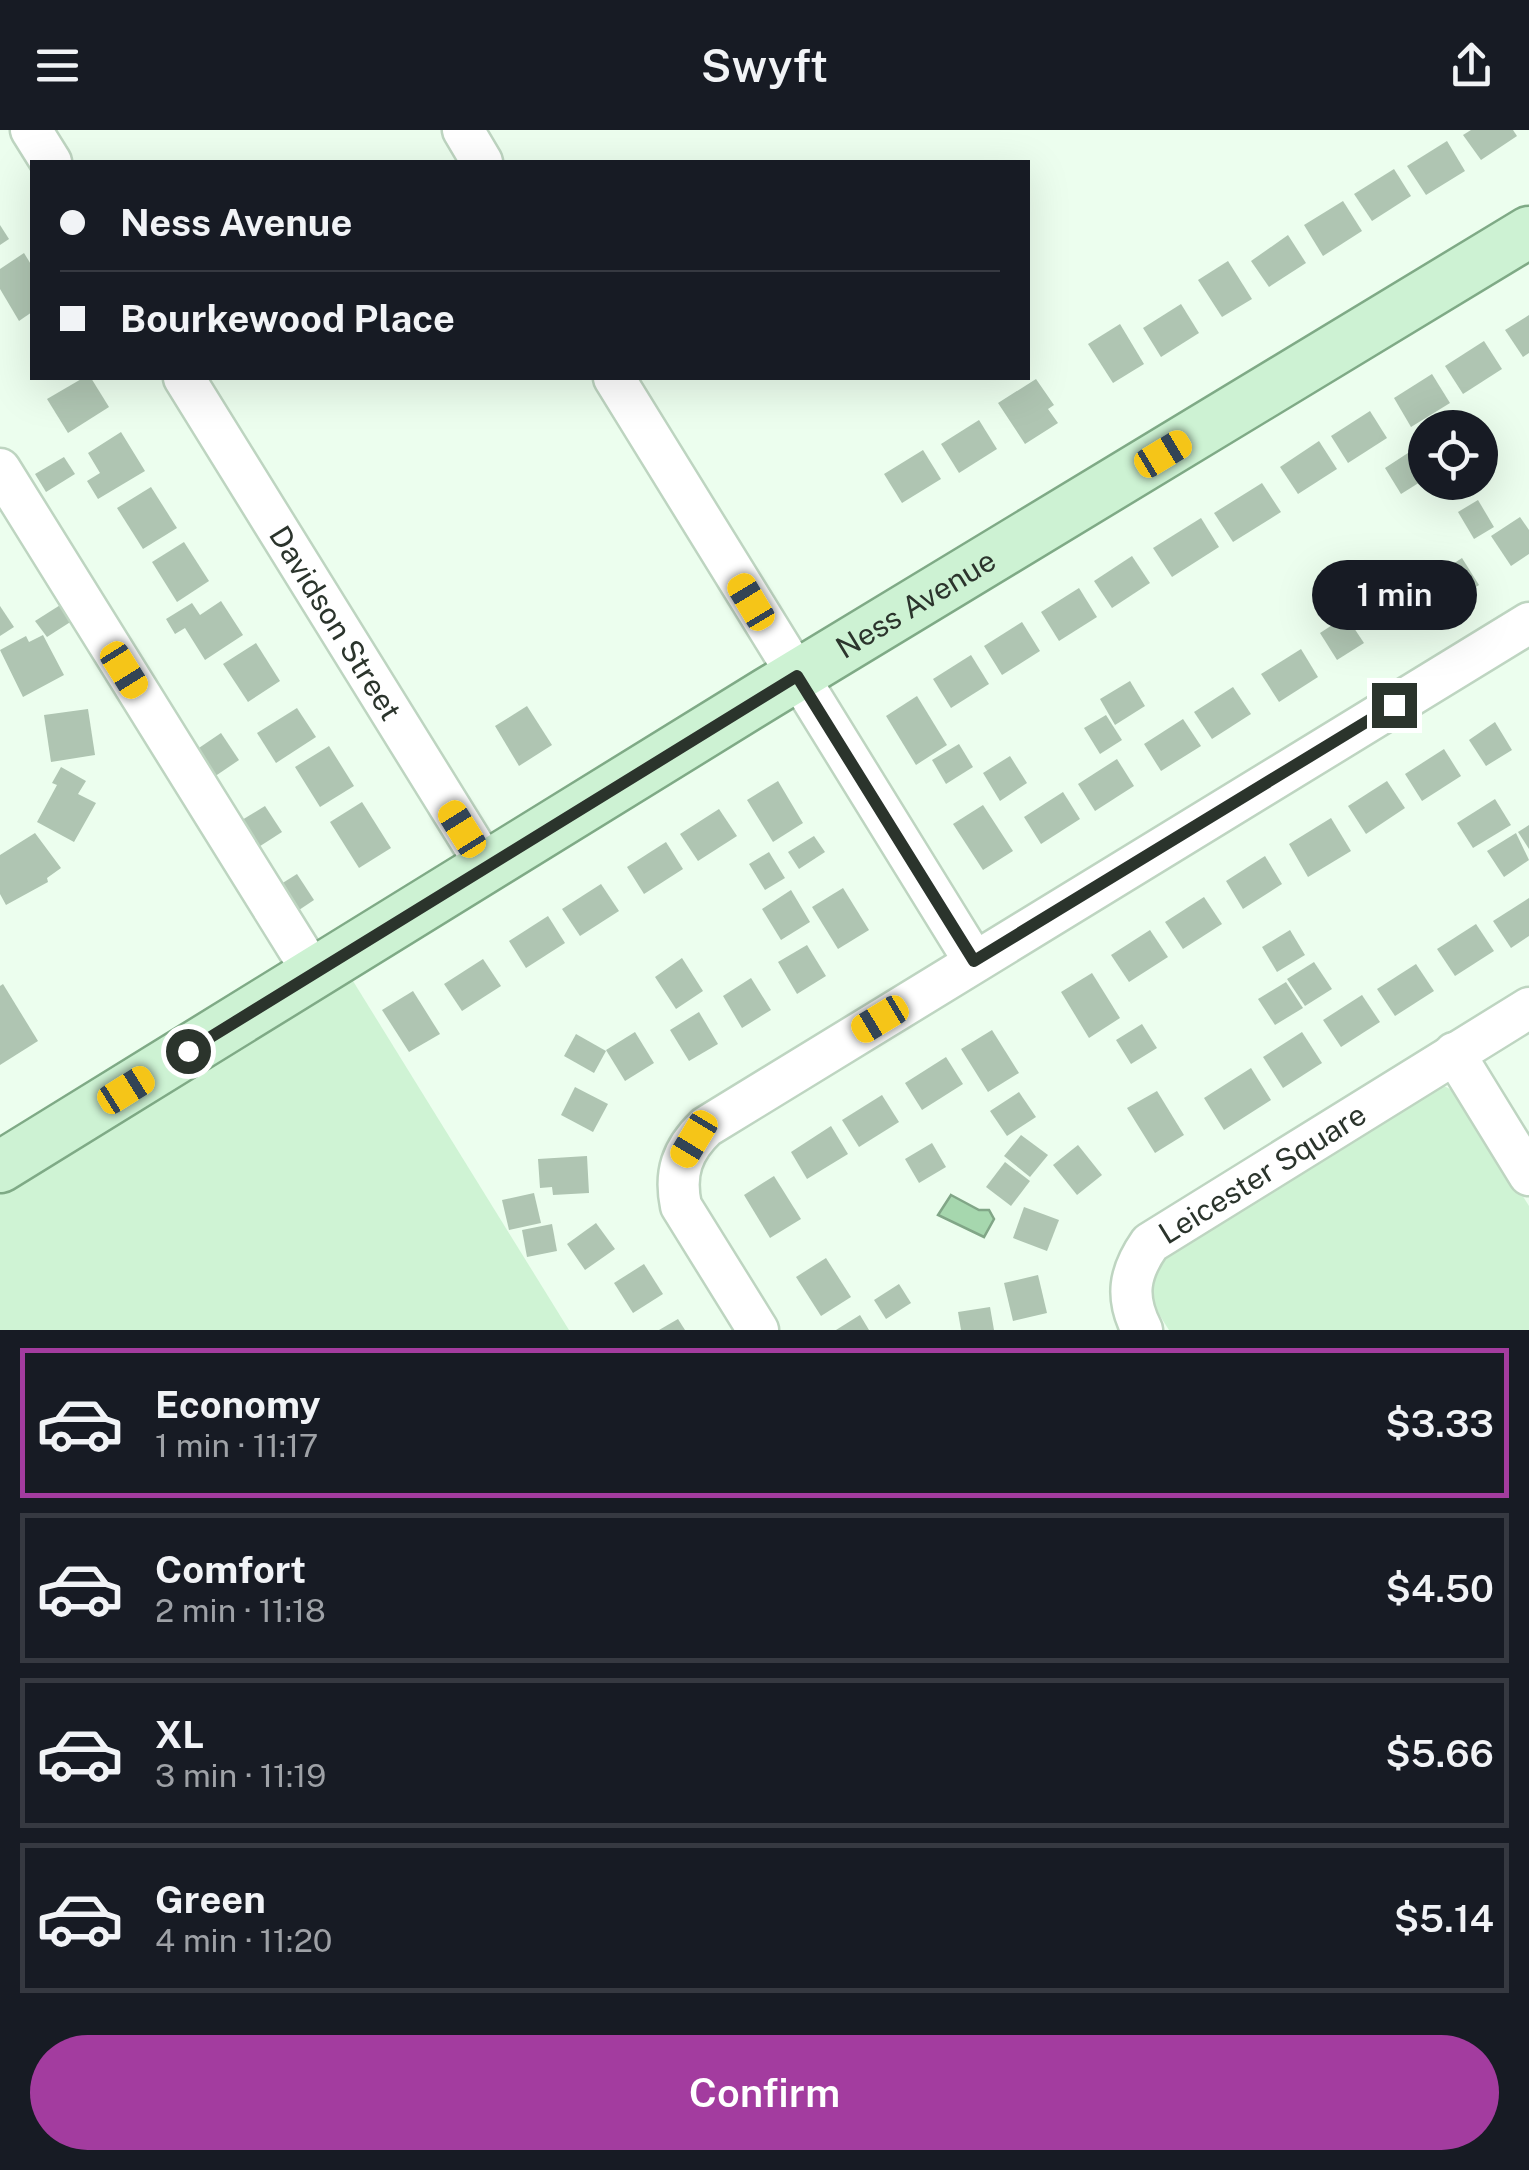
<!DOCTYPE html>
<meta charset="utf-8">
<style>
body{margin:0;font-family:"Public Sans",sans-serif;background:#20242c;color:#f1f3f6;height:100vh;display:flex;flex-direction:column;font-size:38px;white-space:nowrap}
*{box-sizing:border-box;margin:0}
p{font-size:32px;color:#9ea1a6}
.icon{flex:none;width:55px;height:55px;fill:none;stroke:currentColor;stroke-width:2;stroke-linecap:round;stroke-linejoin:round}
.map{position:relative;height:1200px;overflow:hidden}
.sheet{display:flex;flex-direction:column;background:#171b24;flex:1}
.sheet>*{flex:none}
.hud{position:absolute;left:30px;top:30px;width:1000px;height:220px;border-radius:0px;box-shadow:0 10px 40px #0002;display:grid;align-content:center;height:220px;padding:0 30px;background:#171b24}
.tools{position:absolute;left:1408px;top:280px;display:grid;gap:20px}
.tools a{display:grid;place-items:center;width:90px;height:90px;border-radius:50%;background:#171b24;box-shadow:0 10px 40px #0002;font-size:50px}
.end{position:absolute;width:45px;height:45px;margin:-22px;border:12px solid #2b342c;background:#fff;box-shadow:0 0 0 5px #fff}
.from{border-radius:50%}
.bubble{position:absolute;height:70px;border-radius:35px;background:#171b24;box-shadow:0 10px 40px #0002;font-size:32px;font-weight:600;line-height:70px;text-align:center}
.car{position:absolute;width:30px;height:60px;margin:-30px -15px;border-radius:12px;box-shadow:0 0 8px 2px #0007;background:linear-gradient(#f5c518 24%,#345 0 40%,#f5c518 0 76%,#345 0 86%,#f5c518 0)}
.hud b{display:flex;align-items:center;gap:35px;height:95px;font-size:38px}
.hud b+b{border-top:2px solid #363941}
.hud i{width:25px;height:25px;background:#f1f3f6}
ul{padding:18px 0 0;list-style:none}
li{display:flex;align-items:center;gap:30px;height:150px;margin:0 20px 15px;padding:0 10px;border:5px solid #363941;border-radius:0px}
li div{flex:1}
li b{display:block;font-size:38px}
li em{font-style:normal;font-weight:600}
li.selected{border-color:#a33c9f}
li>.icon{width:90px;height:90px;stroke-width:1.5}
.button{display:flex;gap:20px;margin-top:auto;padding:20px 30px}
.button a{flex:1;height:115px;border-radius:60px;background:#a33c9f;color:#fff;font-size:40px;font-weight:600;line-height:115px;text-align:center}
header{display:flex;justify-content:space-between;align-items:center;height:130px;padding:0 30px;background:#171b24;font-size:45px;font-weight:600}
.map>svg:first-child{display:block}
</style>
<header><svg class="icon" aria-label="menu" viewBox="0 0 24 24"><path d="M4 6h16M4 12h16M4 18h16"/></svg>Swyft<svg class="icon" aria-label="share" viewBox="0 0 24 24"><path d="M12 15V3M7 8l5-5 5 5M5 13v7h14v-7"/></svg></header>
<div class="map">
<svg width="1529" height="1200" viewBox="0 0 1529 1200">
<rect width="100%" height="100%" fill="#ecfeee"/>
<g fill="#cff3d4">
<path d="M340,830L569,1200H0V1039Z"/>
<path d="M1442,955L1460,964L1529,1076V1200H1169L1153,1175L1149,1145L1171,1116Z"/>
</g>
<path fill="#a6d7ae" stroke="#81a687" stroke-width="2.5" d="M951,1065L979,1080H989L994,1089L984,1107L938,1085Z"/>
<g fill="#afc5b2">
<path d="M1471,0H1513L1517,6L1481,30L1463,5Z"/>
<path d="M1447,11L1465,41L1426,65L1407,36Z"/>
<path d="M1394,39L1411,66L1372,91L1354,64Z"/>
<path d="M1343,71L1362,101L1323,126L1304,95Z"/>
<path d="M0,95L9,109L0,115Z"/>
<path d="M1288,105L1306,133L1269,157L1251,131Z"/>
<path d="M24,123L32,136V182L19,191L0,159V139Z"/>
<path d="M1228,131L1252,169L1222,187L1198,150Z"/>
<path d="M1181,174L1199,203L1161,227L1143,198Z"/>
<path d="M1529,185V223L1523,227L1505,200Z"/>
<path d="M1120,194L1144,234L1113,253L1088,214Z"/>
<path d="M1484,211L1502,239L1463,264L1445,236Z"/>
<path d="M1432,244L1450,273L1411,297L1394,268Z"/>
<path d="M83,248H91L109,277L68,303L47,269Z"/>
<path d="M1036,249L1054,275L1048,279L1058,293L1025,314L998,273Z"/>
<path d="M1370,281L1387,308L1348,333L1331,306Z"/>
<path d="M979,290L997,319L959,343L941,314Z"/>
<path d="M121,302L145,341L98,369L87,351L100,343L88,323Z"/>
<path d="M1319,311L1337,339L1298,364L1280,337Z"/>
<path d="M923,320L941,349L902,373L884,344Z"/>
<path d="M1411,321L1425,349L1401,364L1385,338Z"/>
<path d="M64,327L75,344L46,362L35,344Z"/>
<path d="M1262,353L1281,382L1233,412L1214,383Z"/>
<path d="M151,357L177,398L143,419L117,378Z"/>
<path d="M1478,370L1494,397L1474,409L1458,382Z"/>
<path d="M1520,387L1529,400V424L1511,436L1491,406Z"/>
<path d="M1201,388L1219,417L1172,447L1153,418Z"/>
<path d="M184,412L209,451L177,472L152,432Z"/>
<path d="M1132,426L1150,453L1112,478L1094,451Z"/>
<path d="M1462,428L1479,455L1453,472L1436,445Z"/>
<path d="M1401,452L1418,479L1392,496L1375,469Z"/>
<path d="M1079,458L1097,487L1059,511L1041,482Z"/>
<path d="M221,471L243,505L205,530L185,498L175,504L166,489L192,473L200,485Z"/>
<path d="M65,472L75,489L47,507L35,491Z"/>
<path d="M0,476L14,497L0,506Z"/>
<path d="M1346,486L1364,513L1337,530L1320,503Z"/>
<path d="M1022,492L1040,521L1002,545L984,516Z"/>
<path d="M43,505L64,545L23,567L0,520L26,506L29,512Z"/>
<path d="M256,513L280,551L248,572L223,534Z"/>
<path d="M1301,519L1318,547L1279,572L1261,544Z"/>
<path d="M971,525L989,554L951,578L933,549Z"/>
<path d="M1130,551L1145,576L1115,595L1100,569Z"/>
<path d="M1233,557L1251,584L1212,609L1194,582Z"/>
<path d="M917,566L947,615L916,635L886,586Z"/>
<path d="M527,576L552,615L519,636L495,596Z"/>
<path d="M297,578L316,607L276,633L257,603Z"/>
<path d="M88,579L95,625L51,632L44,585Z"/>
<path d="M1106,585L1122,610L1100,624L1084,598Z"/>
<path d="M1183,589L1201,616L1161,641L1144,614Z"/>
<path d="M1495,592L1512,620L1486,636L1469,610Z"/>
<path d="M221,603L239,630L211,649L193,622Z"/>
<path d="M959,614L973,637L946,654L932,630Z"/>
<path d="M329,616L354,656L320,677L295,637Z"/>
<path d="M1444,619L1461,646L1422,671L1405,644Z"/>
<path d="M1010,626L1027,653L1000,671L983,643Z"/>
<path d="M1117,629L1134,656L1095,681L1078,654Z"/>
<path d="M61,637L86,651L78,664L96,673L74,712L37,692L57,655L52,653Z"/>
<path d="M778,651L803,693L773,712L747,670Z"/>
<path d="M1387,651L1405,678L1366,704L1348,676Z"/>
<path d="M1063,662L1080,689L1041,714L1024,687Z"/>
<path d="M1495,669L1511,695L1473,718L1457,693Z"/>
<path d="M362,672L391,718L359,738L330,692Z"/>
<path d="M983,675L1013,721L983,740L953,694Z"/>
<path d="M265,676L282,702L254,720L237,693Z"/>
<path d="M719,679L737,706L698,731L680,704Z"/>
<path d="M1331,688L1351,721L1308,747L1289,714Z"/>
<path d="M1529,695V719L1518,702Z"/>
<path d="M35,703L61,738L47,748L48,752L6,775L0,764V725Z"/>
<path d="M1516,703L1529,730L1504,747L1487,721Z"/>
<path d="M814,706L825,722L799,739L788,722Z"/>
<path d="M666,712L683,739L644,764L627,737Z"/>
<path d="M769,722L785,748L765,760L749,734Z"/>
<path d="M1265,726L1282,754L1243,779L1226,751Z"/>
<path d="M297,744L314,770L290,786L273,759Z"/>
<path d="M601,754L619,781L580,806L562,779Z"/>
<path d="M843,758L869,800L838,819L812,777Z"/>
<path d="M791,760L810,792L781,810L762,779Z"/>
<path d="M1204,767L1222,794L1183,819L1165,792Z"/>
<path d="M1529,768V806L1511,818L1493,791Z"/>
<path d="M548,786L565,813L526,838L509,811Z"/>
<path d="M1476,794L1494,821L1455,846L1437,819Z"/>
<path d="M1150,800L1168,827L1129,852L1111,825Z"/>
<path d="M1290,800L1305,825L1277,842L1262,817Z"/>
<path d="M807,815L826,846L797,864L778,832Z"/>
<path d="M682,828L703,861L676,879L655,847Z"/>
<path d="M483,829L501,856L462,881L444,854Z"/>
<path d="M1314,832L1332,859L1305,876L1287,849Z"/>
<path d="M1416,834L1434,861L1395,886L1377,859Z"/>
<path d="M1092,843L1120,888L1089,908L1061,862Z"/>
<path d="M751,848L771,880L742,898L723,866Z"/>
<path d="M1286,852L1303,878L1275,895L1258,869Z"/>
<path d="M3,854L38,911L0,935V856Z"/>
<path d="M413,861L440,904L409,922L382,880Z"/>
<path d="M1362,865L1380,892L1341,917L1323,890Z"/>
<path d="M699,882L718,914L689,931L670,900Z"/>
<path d="M1142,894L1157,918L1131,934L1116,910Z"/>
<path d="M992,900L1019,943L988,962L961,919Z"/>
<path d="M635,902L654,933L625,951L606,920Z"/>
<path d="M1302,902L1322,933L1283,958L1263,927Z"/>
<path d="M576,904L606,921L594,943L564,926Z"/>
<path d="M946,927L963,954L922,980L905,953Z"/>
<path d="M1251,938L1271,970L1224,1000L1204,968Z"/>
<path d="M575,957L608,974L593,1002L561,985Z"/>
<path d="M1157,961L1184,1005L1155,1023L1127,978Z"/>
<path d="M1019,962L1036,987L1007,1006L990,981Z"/>
<path d="M882,965L899,992L859,1017L842,990Z"/>
<path d="M831,996L848,1024L807,1049L791,1022Z"/>
<path d="M1021,1005L1048,1025L1030,1047L1004,1026Z"/>
<path d="M932,1013L946,1037L919,1053L905,1029Z"/>
<path d="M1078,1015L1102,1045L1077,1065L1053,1035Z"/>
<path d="M587,1026L589,1063L553,1065L552,1057L540,1058L538,1029Z"/>
<path d="M1005,1032L1030,1051L1011,1076L986,1057Z"/>
<path d="M774,1046L801,1089L770,1108L744,1065Z"/>
<path d="M534,1063L541,1093L509,1100L502,1070Z"/>
<path d="M1024,1077L1059,1090L1047,1121L1013,1108Z"/>
<path d="M596,1093L615,1119L585,1140L567,1114Z"/>
<path d="M552,1094L557,1121L527,1127L522,1100Z"/>
<path d="M826,1128L851,1167L821,1186L796,1147Z"/>
<path d="M644,1134L663,1164L633,1183L614,1153Z"/>
<path d="M1038,1145L1047,1183L1013,1191L1004,1153Z"/>
<path d="M899,1154L911,1173L886,1189L874,1170Z"/>
<path d="M990,1177L994,1200H961L958,1182Z"/>
<path d="M860,1185L869,1200H836Z"/>
<path d="M678,1189L685,1200H659Z"/>
</g>
<g fill="none" stroke-linecap="round" stroke-linejoin="round">
<g stroke="#bed5c1" stroke-width="45">
<g id="minor">
<path d="M31,0L51,32"/>
<path d="M463,0L482,32"/>
<path id="s1" d="M184,248L487,737"/>
<path d="M614,248L974,831"/>
<path d="M0,339L314,844"/>
<path d="M1454,923L1529,1045"/>
<path d="M758,1200L681,1076C674,1043 682,1020 706,997L1529,493"/>
<path id="s2" d="M1142,1200C1125,1167 1129,1143 1150,1113L1529,878"/>
</g>
</g>
<g stroke="#7faa86" stroke-width="55">
<g id="major">
<path id="s3" d="M0,1037L768,563L1529,102"/>
</g>
</g>
<use href="#minor" stroke="#fff" stroke-width="40"/>
<use href="#major" stroke="#cdf2d3" stroke-width="50"/>
</g>
<g fill="none" stroke-linecap="round" stroke-linejoin="round">
<path stroke="#2b342c" stroke-width="12" d="M188,921L797,546L974,831L1394,575"/>
</g>
<g text-anchor="middle" dominant-baseline="central" stroke-width="8" stroke-linejoin="round" paint-order="stroke">
<g font-size="30" fill="#2b342c" stroke="#fff">
<text stroke="none"><textPath href="#s3" startOffset="1075">Ness Avenue</textPath></text>
<text stroke="none"><textPath href="#s1" startOffset="288">Davidson Street</textPath></text>
<text stroke="none"><textPath href="#s2" startOffset="225">Leicester Square</textPath></text>
</g>
</g>
</svg>
<div class="tools">
<a><svg class="icon" aria-label="locate" viewBox="0 0 24 24"><circle cx="12" cy="12" r="6"/><path d="M12 2v4M12 18v4M2 12h4M18 12h4"/></svg></a>
</div>
<i class="end from" style="left:188px;top:921px"></i>
<i class="end" style="left:1394px;top:575px"></i>
<div class="bubble" style="left:1312px;top:430px;width:165px">1 min</div>
<i class="car" style="left:1163px;top:324px;rotate:59deg"></i>
<i class="car" style="left:751px;top:472px;rotate:329deg"></i>
<i class="car" style="left:124px;top:540px;rotate:148deg"></i>
<i class="car" style="left:462px;top:699px;rotate:328deg"></i>
<i class="car" style="left:880px;top:889px;rotate:239deg"></i>
<i class="car" style="left:126px;top:960px;rotate:58deg"></i>
<i class="car" style="left:694px;top:1009px;rotate:211deg"></i>
<div class="hud">
<b><i class="from"></i>Ness Avenue</b>
<b><i></i>Bourkewood Place</b>
</div>
</div>
<section class="sheet">
<ul>
<li class="selected"><svg class="icon" aria-label="car" viewBox="0 0 24 24"><path d="M5 17H2v-5l4-1 3-4h7l3 4 3 1v5h-3M9 17h6M6 11h13"/><circle cx="7" cy="17" r="2"/><circle cx="17" cy="17" r="2"/></svg><div><b>Economy</b><p>1 min · 11:17</p></div><em>$3.33</em></li>
<li><svg class="icon" aria-label="car" viewBox="0 0 24 24"><path d="M5 17H2v-5l4-1 3-4h7l3 4 3 1v5h-3M9 17h6M6 11h13"/><circle cx="7" cy="17" r="2"/><circle cx="17" cy="17" r="2"/></svg><div><b>Comfort</b><p>2 min · 11:18</p></div><em>$4.50</em></li>
<li><svg class="icon" aria-label="car" viewBox="0 0 24 24"><path d="M5 17H2v-5l4-1 3-4h7l3 4 3 1v5h-3M9 17h6M6 11h13"/><circle cx="7" cy="17" r="2"/><circle cx="17" cy="17" r="2"/></svg><div><b>XL</b><p>3 min · 11:19</p></div><em>$5.66</em></li>
<li><svg class="icon" aria-label="car" viewBox="0 0 24 24"><path d="M5 17H2v-5l4-1 3-4h7l3 4 3 1v5h-3M9 17h6M6 11h13"/><circle cx="7" cy="17" r="2"/><circle cx="17" cy="17" r="2"/></svg><div><b>Green</b><p>4 min · 11:20</p></div><em>$5.14</em></li>
</ul>
<div class="button"><a>Confirm</a></div>
</section>
